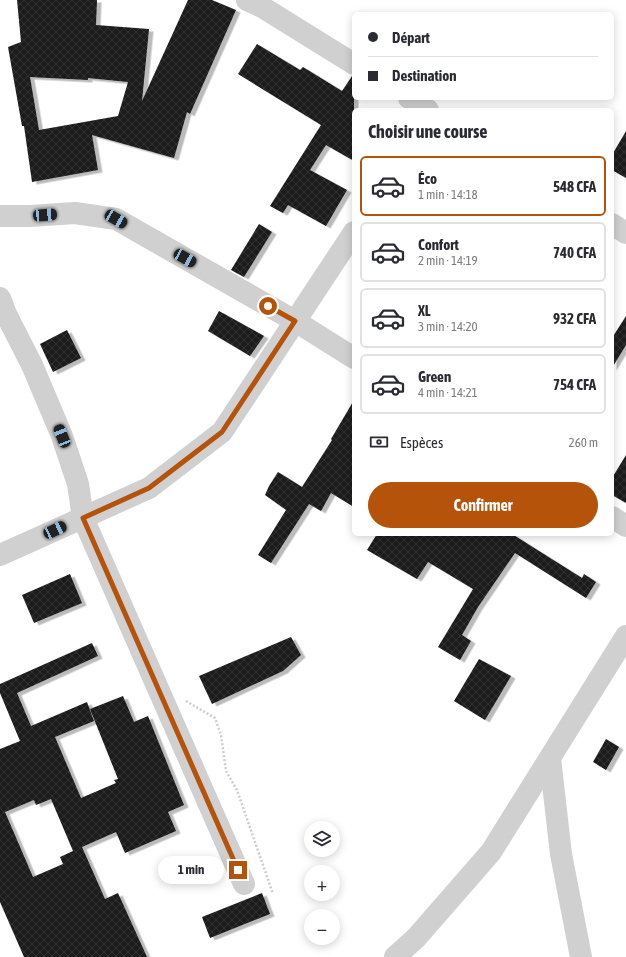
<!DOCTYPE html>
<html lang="fr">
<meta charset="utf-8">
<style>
body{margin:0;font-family:"Asap Condensed",sans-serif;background:#f2f2f3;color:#2b2b33;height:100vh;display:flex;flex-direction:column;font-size:15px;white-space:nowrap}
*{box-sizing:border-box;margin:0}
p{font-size:13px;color:#7c7c81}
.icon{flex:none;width:22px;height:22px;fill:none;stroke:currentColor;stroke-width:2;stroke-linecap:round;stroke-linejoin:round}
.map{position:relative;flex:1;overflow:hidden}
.drawer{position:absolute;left:352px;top:108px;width:262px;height:428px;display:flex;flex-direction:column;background:#fff;border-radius:6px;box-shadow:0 2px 10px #0003}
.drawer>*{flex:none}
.banner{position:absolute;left:352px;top:12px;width:262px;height:88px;border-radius:6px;box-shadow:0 2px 10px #0003;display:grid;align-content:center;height:88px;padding:0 16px;background:#fff}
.buttons{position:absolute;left:304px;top:821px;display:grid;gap:8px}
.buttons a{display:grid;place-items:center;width:36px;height:36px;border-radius:50%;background:#fff;box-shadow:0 2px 10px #0003;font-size:20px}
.end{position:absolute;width:18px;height:18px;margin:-9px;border:5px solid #b45309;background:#fff;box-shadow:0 0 0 2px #fff}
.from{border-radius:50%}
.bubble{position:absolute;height:28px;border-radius:14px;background:#fff;box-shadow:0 2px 10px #0003;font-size:13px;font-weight:700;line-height:28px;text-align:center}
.car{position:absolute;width:12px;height:24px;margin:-12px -6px;border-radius:5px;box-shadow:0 0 3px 1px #0007;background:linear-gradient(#222 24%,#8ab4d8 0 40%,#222 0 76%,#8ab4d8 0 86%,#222 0)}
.banner b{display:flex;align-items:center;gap:14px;height:38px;font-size:15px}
.banner b+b{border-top:1px solid #e1e1e2}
.banner i{width:10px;height:10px;background:#2b2b33}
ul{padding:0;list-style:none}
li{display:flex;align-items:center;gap:12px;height:60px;margin:0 8px 6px;padding:0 8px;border:2px solid #e1e1e2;border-radius:6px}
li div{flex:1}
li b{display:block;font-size:15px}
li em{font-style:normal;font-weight:700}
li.current{border-color:#b45309}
li>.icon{width:36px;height:36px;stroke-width:1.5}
h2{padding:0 16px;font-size:18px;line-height:48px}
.pay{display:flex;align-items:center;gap:10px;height:44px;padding:0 16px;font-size:15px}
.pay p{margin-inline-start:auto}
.cta{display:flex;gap:8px;margin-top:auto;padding:8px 16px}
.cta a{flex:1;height:46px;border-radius:24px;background:#b45309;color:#fff;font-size:16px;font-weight:700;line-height:46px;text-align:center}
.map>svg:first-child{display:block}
</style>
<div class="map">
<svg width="626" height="957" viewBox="0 0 626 957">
<defs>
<pattern id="building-cross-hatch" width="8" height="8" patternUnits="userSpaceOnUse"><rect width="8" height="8" fill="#1a1a1a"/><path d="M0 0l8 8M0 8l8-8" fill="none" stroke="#333"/></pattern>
<filter id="shadow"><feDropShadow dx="4.5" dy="2.5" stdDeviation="0" flood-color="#0004"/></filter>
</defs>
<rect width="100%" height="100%" fill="#fff"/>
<g fill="url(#building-cross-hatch)" fill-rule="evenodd" filter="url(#shadow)">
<path d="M17,0H97L96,25L149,29L142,101L188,0H212L236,10L190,114L187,112L174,158L92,135L98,170L32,182L24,126H22L8,47L21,42ZM30,77L88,80V78L128,82L118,116L39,130Z"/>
<path d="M257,44L300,70L303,67L342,91L352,76H354V161L326,145L310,170L347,190L326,226L288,205L283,213L270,206L321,125L238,74Z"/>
<path d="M626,131V178L612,170V155Z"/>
<path d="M259,224L272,232L244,277L231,270Z"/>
<path d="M219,311L264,336L250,356L208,331Z"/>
<path d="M626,316V345L612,368V338Z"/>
<path d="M67,330L81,358L53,372L40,344Z"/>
<path d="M354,400V507L331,493L321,511L309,504L271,563L258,555L286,510L265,495L269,486L278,472L302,487L332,440L331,439Z"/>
<path d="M626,455V503L612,495V478Z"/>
<path d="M377,534H512L582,578L584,574L596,582L586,598L515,553L478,607L462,635L471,641L460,660L438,647L473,589L428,562L417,579L367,550Z"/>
<path d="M70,574L82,603L34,623L22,595Z"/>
<path d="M291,637L301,655L283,671L212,704L199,676Z"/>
<path d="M92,643L98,656L17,693L31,726L87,702L94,721L55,737L81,798L116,783L114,780L118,779L90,709L123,696L134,722L148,716L184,805L168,812L176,831L125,853L116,832L82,847L105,899L118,893L147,957H24L0,902V749L20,741L0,693V684ZM51,799L73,851L60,857L63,864L33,877L5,812L34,800L36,805Z"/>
<path d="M479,659L511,676L485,720L454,701Z"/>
<path d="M606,739L619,747L606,770L593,762Z"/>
<path d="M262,893L270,914L210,938L202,917Z"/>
</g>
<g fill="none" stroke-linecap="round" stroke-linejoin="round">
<path stroke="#cdcdcd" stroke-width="2.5" stroke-dasharray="2 2" stroke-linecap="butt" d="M186,701L215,718L221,735L226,771L237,790L273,894"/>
<g stroke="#d0d0d0" stroke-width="22">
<path d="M247,0L262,7L354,64"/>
<path d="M409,98L428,110"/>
<path d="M0,216H30L75,213L116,219L295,321L354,358"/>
<path d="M612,224L626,233"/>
<path d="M0,298L6,314L32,365L62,436L78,484L83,518L244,884"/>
<path d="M612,517L626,526"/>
<path d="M0,555L149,488L222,432L354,232"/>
<path d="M550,758L561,854L581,957"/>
<path d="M395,957L416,938L491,852L626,636"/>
</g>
</g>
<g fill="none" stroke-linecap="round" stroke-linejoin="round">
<path stroke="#b45309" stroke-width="5" d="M238,870L83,518L149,488L222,432L295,321L268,306"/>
</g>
</svg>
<div class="buttons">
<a><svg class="icon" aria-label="layers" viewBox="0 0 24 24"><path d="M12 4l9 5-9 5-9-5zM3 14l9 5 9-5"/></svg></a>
<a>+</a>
<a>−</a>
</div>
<i class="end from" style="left:268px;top:306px"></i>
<i class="end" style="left:238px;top:870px"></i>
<div class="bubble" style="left:158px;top:856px;width:66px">1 min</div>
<i class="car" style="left:45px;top:215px;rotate:86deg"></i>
<i class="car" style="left:116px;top:219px;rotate:120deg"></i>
<i class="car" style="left:185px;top:258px;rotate:119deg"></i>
<i class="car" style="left:62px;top:436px;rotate:338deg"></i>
<i class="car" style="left:55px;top:530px;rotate:65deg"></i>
<div class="banner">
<b><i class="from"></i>Départ</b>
<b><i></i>Destination</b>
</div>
<section class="drawer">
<h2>Choisir une course</h2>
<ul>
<li class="current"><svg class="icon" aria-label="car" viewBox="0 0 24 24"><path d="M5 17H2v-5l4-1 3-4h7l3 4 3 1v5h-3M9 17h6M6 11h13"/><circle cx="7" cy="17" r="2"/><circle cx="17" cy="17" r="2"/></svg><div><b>Éco</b><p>1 min · 14:18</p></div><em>548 CFA</em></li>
<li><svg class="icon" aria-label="car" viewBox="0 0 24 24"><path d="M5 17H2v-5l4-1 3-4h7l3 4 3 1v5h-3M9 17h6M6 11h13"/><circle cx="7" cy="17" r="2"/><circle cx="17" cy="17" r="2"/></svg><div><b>Confort</b><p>2 min · 14:19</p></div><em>740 CFA</em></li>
<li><svg class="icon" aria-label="car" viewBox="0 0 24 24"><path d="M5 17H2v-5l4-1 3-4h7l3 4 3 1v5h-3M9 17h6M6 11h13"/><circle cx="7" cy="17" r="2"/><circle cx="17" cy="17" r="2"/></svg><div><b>XL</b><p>3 min · 14:20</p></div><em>932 CFA</em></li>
<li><svg class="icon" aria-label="car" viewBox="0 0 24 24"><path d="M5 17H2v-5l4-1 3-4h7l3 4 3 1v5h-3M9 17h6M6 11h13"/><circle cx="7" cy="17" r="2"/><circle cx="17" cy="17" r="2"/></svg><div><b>Green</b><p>4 min · 14:21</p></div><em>754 CFA</em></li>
</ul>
<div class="pay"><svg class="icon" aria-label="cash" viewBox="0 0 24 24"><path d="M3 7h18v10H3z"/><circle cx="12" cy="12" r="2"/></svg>Espèces<p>260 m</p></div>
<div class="cta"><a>Confirmer</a></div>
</section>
</div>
